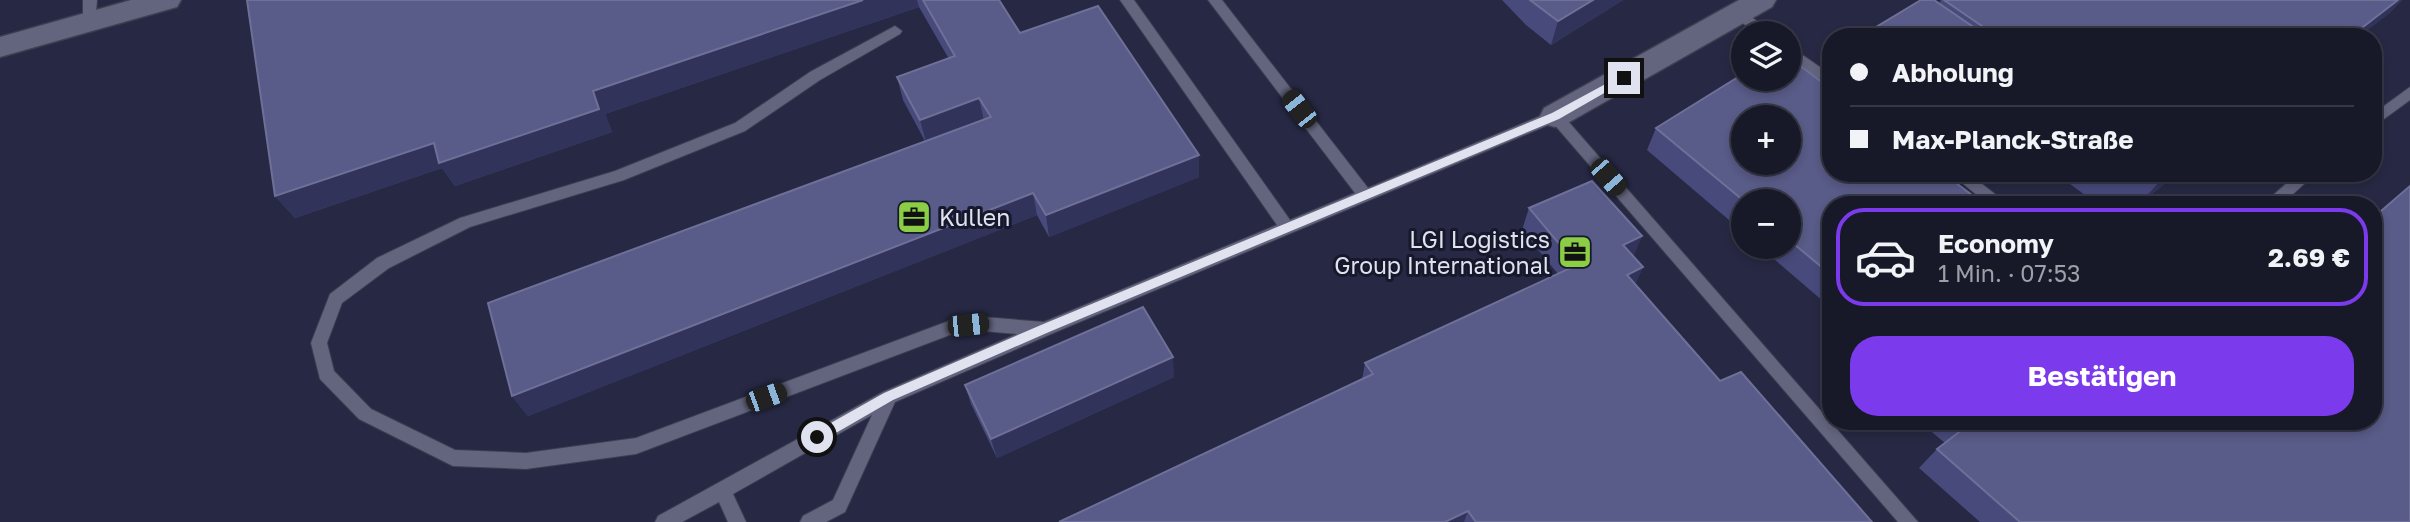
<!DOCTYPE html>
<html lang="de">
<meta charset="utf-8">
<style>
body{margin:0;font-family:"Golos Text",sans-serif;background:#202230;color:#f1f3f6;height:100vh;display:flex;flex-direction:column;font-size:26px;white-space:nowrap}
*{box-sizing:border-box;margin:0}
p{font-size:23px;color:#9ea0a8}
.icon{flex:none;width:38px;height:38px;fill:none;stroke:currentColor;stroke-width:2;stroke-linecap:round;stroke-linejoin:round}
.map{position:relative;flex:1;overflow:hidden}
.panel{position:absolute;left:1822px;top:196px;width:560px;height:234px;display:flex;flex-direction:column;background:#171928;border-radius:28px;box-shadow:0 4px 10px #0003,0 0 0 2px #363845}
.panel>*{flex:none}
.guide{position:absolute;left:1822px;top:28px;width:560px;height:154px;border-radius:28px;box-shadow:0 4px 10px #0003,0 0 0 2px #363845;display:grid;align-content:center;height:154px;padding:0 28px;background:#171928}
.buttons{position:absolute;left:1731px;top:21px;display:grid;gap:14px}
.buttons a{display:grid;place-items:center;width:70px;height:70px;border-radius:50%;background:#171928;box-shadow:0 4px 10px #0003,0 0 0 2px #363845;font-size:35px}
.end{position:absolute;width:32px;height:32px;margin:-16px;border:9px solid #e0e2f0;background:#111;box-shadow:0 0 0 4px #111}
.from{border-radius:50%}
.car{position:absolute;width:21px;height:42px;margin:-21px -10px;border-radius:9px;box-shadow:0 0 5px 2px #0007;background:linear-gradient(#222 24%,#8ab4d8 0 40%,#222 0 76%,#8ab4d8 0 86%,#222 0)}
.guide b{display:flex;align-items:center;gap:24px;height:66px;font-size:26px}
.guide b+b{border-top:2px solid #363845}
.guide i{width:18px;height:18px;background:#f1f3f6}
ul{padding:12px 0 0;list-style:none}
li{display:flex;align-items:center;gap:21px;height:98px;margin:0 14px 10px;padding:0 14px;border:4px solid transparent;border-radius:28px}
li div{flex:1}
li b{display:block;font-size:26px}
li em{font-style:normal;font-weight:700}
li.active{border-color:#7c3aed}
li>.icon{width:63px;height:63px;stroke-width:1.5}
.primary-button{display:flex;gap:14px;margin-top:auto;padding:14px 28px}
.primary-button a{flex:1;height:80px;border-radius:28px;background:#7c3aed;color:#fff;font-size:28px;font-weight:700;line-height:80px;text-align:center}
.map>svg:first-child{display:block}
</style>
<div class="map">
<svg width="2410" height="522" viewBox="0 0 2410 522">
<rect width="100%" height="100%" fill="#1f2135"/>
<path fill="#272944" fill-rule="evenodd" d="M0,0H2410V522H0ZM1743,33H1788V79H1743ZM1830,37H2373V173H1830ZM1743,117H1788V163H1743ZM1743,201H1788V247H1743ZM1830,205H2373V422H1830Z"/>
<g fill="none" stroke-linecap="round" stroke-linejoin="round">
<g stroke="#3d3e4f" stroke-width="2">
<g id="lane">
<path d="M83,0H97L95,25L90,27L83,22Z"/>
<path d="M1120,0H1134L1290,220L1355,193L1208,0H1222L1368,188L1550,112H1560L1918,522H1898L1553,123L1051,334L895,402L845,512L826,522H800L803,516L833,500L872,415L733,494L746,522H728L719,502L682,522H655L658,516L883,392L1017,334L983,331L955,333L636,454L526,469L453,466L359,419L320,379L311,343L330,294L377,258L460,218L615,171L735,123L810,72L895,26L902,31L900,34L820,80L745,131L624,180L470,227L389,268L342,303L327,343L334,371L371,409L455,450L526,453L636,438L954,319L983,317L1044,322L1277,225Z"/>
<path d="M1738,8L1770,30L1772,33H1756L1733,16L1731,13L1733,10Z"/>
<path d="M1788,45L1830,74V86L1788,58Z"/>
<path d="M2410,87V100L2373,127V114Z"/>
<path d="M1950,173H1968L2009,205H1989Z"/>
<path d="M2298,173H2316L2281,205H2262Z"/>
</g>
</g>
<g stroke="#3d3e4f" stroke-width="3">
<g id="street">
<path d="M131,0H181L177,7L0,57V37Z"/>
<path d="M1739,0H1776L1772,7L1566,124L1555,127L1544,124L1540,116L1544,108Z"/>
</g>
</g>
<use href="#lane" fill="#63657e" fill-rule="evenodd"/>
<use href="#street" fill="#63657e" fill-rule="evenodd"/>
</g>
<g fill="#484a7c">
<path d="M247,0H999L1020,33L1199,177L1049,237L1037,215L528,416L512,396L925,141L903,100L897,77L949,59L919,7L605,114L612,132L455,186L442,168L295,218L275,196Z"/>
<path d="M1502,0H1623L1551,45L1526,25Z"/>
<path d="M1941,0H2402L2388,14L2358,37H1865L1868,32L1939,4Z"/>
<path d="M1656,128L1830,205V307L1760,247H1788V201H1743V232L1647,150Z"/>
<path d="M2055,173H2179L2141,202L2085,195Z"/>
<path d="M1529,208L1642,236L1633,256L1643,267L1635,284L1720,381L1872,522H1059L1362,380L1365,363L1558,274L1522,230Z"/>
<path d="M1174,377L997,458L971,404L965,385Z"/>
<path d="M1933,422H2373L2410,522H1980L1919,468L1937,449L1945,443L1927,428Z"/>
</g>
<g fill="#31335a">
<path d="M863,0H917L919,7L605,114L612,132L455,186L442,168L295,218L275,196Z"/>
<path d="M1593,0H1623L1551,45L1558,21Z"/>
<path d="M2398,0H2402L2388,14L2358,37H2350Z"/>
<path d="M979,98L984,121L926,142L920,120Z"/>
<path d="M1199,155V177L1049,237L1046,215Z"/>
<path d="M2170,173H2179L2141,202L2161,180Z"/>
<path d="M1033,193L1037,215L528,416L512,396Z"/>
<path d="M1642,236L1633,258L1623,245Z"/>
<path d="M1643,267L1633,289L1627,275Z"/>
<path d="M1173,357L1174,377L997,458L991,439Z"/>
<path d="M1468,511L1464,522H1445Z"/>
</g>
<g fill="#595b88" stroke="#6e7098" stroke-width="2" fill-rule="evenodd">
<path d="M247,0H863L593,91L599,109L439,163L434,143L275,196Z"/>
<path d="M923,0H999L1020,33L1098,6L1199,155L1046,215L1033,193L512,396L488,303L991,117L979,98L920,120L897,77L955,56Z"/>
<path d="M1530,0H1593L1558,21Z"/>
<path d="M1921,0H1934L1988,37H1874L1868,32Z"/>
<path d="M1944,0H2398L2350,37H1998Z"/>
<path d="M1788,57L1830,88V173H1943L1985,205H1830V274L1788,239V201H1744L1656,128L1743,74V79H1788ZM1743,117H1788V163H1743Z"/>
<path d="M2110,173H2170L2161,180Z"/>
<path d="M1592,181L1642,236L1623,245L1643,267L1627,275L1720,381L1741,372L1872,522H1476L1468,511L1445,522H1059L1373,374L1365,363L1577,265L1529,208Z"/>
<path d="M2410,186V522H2020L1937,449L1967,426L1962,422H2373V218Z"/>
<path d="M1143,307L1173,357L991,439L965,385Z"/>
</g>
<path fill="#e0e2f0" d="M1624,74L1629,78L1627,80L1559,119L1049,332L893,400L822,441H813L811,437L813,433L884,393L1041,325L1552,113Z"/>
<defs>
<g id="office-square" transform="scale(1.75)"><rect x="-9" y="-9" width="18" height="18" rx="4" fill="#8bce46" stroke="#16182b"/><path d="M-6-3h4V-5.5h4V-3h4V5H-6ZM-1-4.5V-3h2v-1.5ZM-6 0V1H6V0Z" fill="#111"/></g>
</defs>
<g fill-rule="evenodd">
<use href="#office-square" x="914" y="217"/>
<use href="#office-square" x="1575" y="252"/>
</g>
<g text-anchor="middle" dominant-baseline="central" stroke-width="6" stroke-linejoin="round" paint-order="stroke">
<g font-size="23" fill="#e0e2f0" stroke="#16182b" text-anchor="start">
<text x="939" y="217">Kullen</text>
<text x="1550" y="239" text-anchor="end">LGI Logistics<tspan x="1550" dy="26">Group International</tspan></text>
</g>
</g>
</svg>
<div class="buttons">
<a><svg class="icon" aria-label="layers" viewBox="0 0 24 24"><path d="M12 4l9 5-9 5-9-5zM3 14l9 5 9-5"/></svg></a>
<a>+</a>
<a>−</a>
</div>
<i class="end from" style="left:817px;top:437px"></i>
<i class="end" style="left:1624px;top:78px"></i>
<i class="car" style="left:1299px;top:109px;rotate:322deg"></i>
<i class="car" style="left:1608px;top:177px;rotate:139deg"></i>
<i class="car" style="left:968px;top:325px;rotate:84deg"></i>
<i class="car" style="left:766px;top:397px;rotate:70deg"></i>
<div class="guide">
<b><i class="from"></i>Abholung</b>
<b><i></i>Max-Planck-Straße</b>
</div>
<section class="panel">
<ul>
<li class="active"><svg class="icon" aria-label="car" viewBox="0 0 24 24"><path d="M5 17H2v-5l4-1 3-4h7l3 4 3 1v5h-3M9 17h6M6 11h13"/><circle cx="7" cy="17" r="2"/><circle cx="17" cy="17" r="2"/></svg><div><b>Economy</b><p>1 Min. · 07:53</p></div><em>2.69 €</em></li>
</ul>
<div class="primary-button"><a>Bestätigen</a></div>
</section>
</div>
